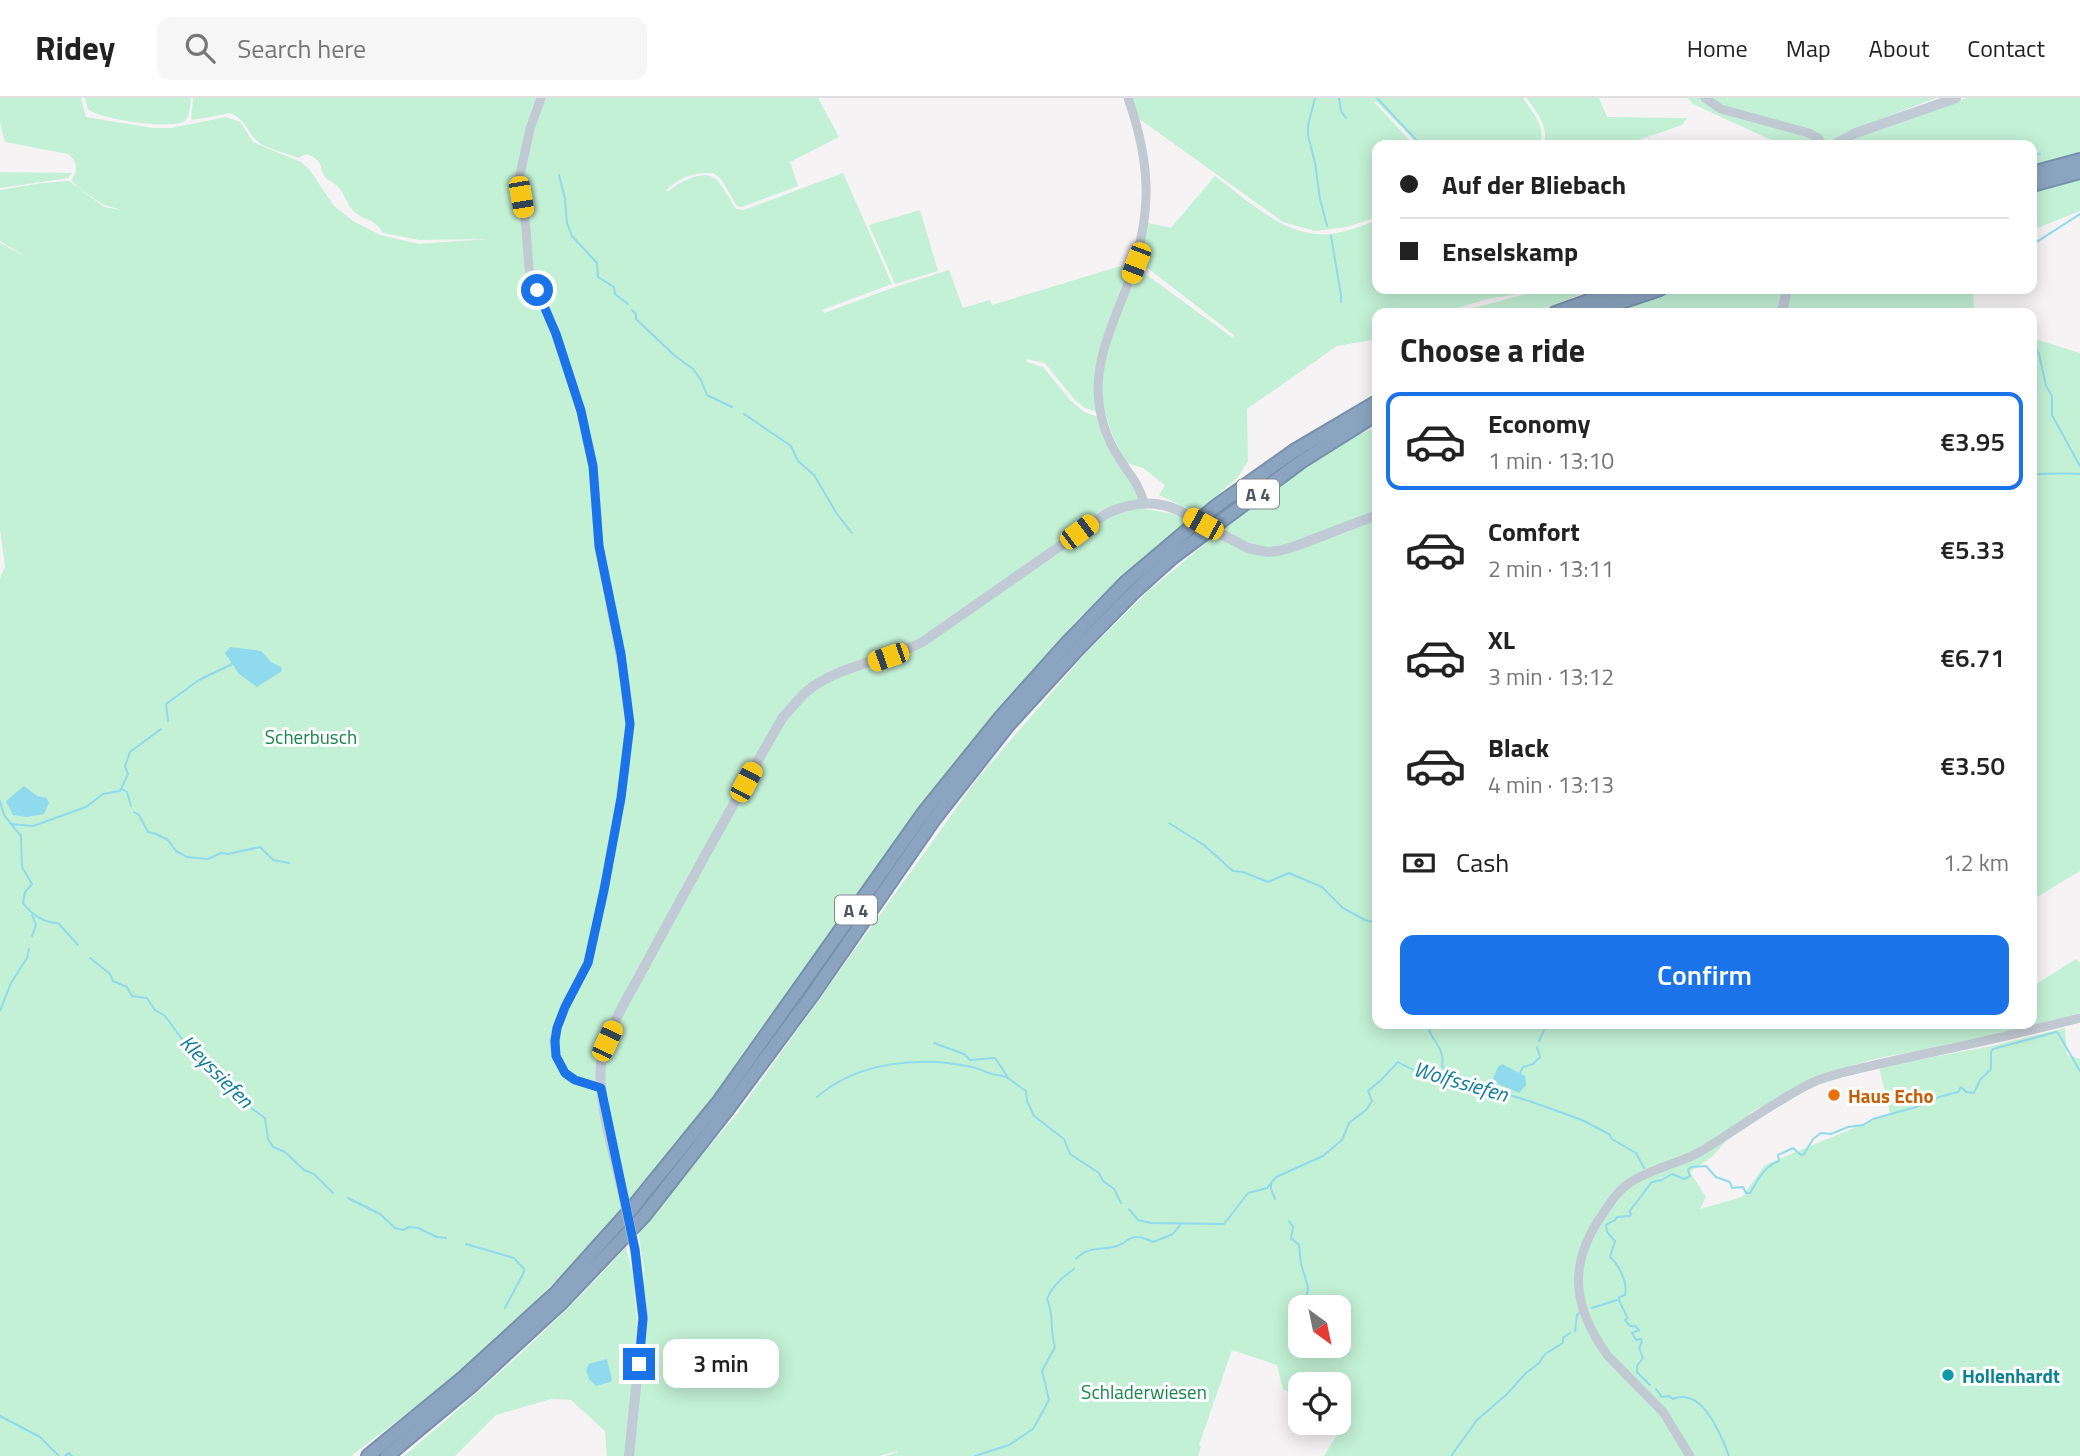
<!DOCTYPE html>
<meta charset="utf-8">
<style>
body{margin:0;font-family:"Titillium Web",sans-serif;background:#f6f6f6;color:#222;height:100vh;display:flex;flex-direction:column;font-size:26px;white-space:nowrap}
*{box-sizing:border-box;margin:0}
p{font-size:23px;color:#767676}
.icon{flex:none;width:38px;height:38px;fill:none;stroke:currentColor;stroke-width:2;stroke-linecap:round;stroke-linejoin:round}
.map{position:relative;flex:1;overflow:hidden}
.side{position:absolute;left:1372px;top:210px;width:665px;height:721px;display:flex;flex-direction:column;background:#fff;border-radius:14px;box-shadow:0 4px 18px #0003}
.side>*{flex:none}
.top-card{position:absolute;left:1372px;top:42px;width:665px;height:154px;border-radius:14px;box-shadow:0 4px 18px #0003;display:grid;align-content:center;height:154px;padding:0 28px;background:#fff}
.needle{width:46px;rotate:147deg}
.buttons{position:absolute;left:1288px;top:1197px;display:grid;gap:14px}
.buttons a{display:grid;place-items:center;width:63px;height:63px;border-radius:14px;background:#fff;box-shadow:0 4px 18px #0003;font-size:35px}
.end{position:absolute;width:32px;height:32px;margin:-16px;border:9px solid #1a73e8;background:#fff;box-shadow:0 0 0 4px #fff}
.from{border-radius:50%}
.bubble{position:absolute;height:49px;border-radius:14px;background:#fff;box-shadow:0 4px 18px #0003;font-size:23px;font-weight:600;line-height:49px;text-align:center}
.car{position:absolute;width:21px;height:42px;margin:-21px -10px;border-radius:9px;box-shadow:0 0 5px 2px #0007;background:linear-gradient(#f5c518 24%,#345 0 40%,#f5c518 0 76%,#345 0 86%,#f5c518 0)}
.top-card b{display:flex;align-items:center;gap:24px;height:66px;font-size:26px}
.top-card b+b{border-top:2px solid #e0e0e0}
.top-card i{width:18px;height:18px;background:#222}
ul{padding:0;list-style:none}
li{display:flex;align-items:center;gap:21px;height:98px;margin:0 14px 10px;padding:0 14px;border:4px solid transparent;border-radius:14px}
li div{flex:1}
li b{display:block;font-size:26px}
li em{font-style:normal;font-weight:600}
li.current{border-color:#1a73e8}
li>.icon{width:63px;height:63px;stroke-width:1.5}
h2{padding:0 28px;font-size:32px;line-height:84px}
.pay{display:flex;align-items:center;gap:18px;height:77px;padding:0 28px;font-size:26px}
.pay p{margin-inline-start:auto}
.cta{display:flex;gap:14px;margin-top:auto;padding:14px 28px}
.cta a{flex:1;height:80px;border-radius:14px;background:#1a73e8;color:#fff;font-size:28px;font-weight:600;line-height:80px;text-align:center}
header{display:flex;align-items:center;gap:42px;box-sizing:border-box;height:98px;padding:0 35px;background:#fff;border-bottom:2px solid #e0e0e0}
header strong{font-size:33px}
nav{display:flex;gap:38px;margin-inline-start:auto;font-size:24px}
.search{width:490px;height:63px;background:#f6f6f6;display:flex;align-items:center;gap:18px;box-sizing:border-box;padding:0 24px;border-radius:14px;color:#767676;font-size:26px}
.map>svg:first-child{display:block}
</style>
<header>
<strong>Ridey</strong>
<div class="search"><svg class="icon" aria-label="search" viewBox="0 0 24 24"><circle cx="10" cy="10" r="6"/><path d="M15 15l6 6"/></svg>Search here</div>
<nav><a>Home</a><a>Map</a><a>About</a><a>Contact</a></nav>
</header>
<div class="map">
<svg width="2080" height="1358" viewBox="0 0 2080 1358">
<rect width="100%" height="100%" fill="#f5f3f3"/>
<g fill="#c3f1d5" fill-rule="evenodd">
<path d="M0,0H81L86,19L153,30H171L226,19L240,24L253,44L301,64L309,71L334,108L353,123L380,137L419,146L487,141L419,142L383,135C374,118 361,124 350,109C346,103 344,95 339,90C336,86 330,83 326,80C318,70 325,62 306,56L298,60C286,55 272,52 261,46C247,37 248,22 230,15L193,22L191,21L193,0H818L839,39L790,64L798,88L742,109L737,108L721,81L713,75C694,74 680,79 666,92L669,93C680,84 703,70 717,82C724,90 730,102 736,111L744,112L843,75L892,186L822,212L824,215L895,189L949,172L963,210L990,202L992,207L1134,164L1098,263V314L1085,310L1074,301L1045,265L1026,261L1027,264L1043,269L1070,302L1084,314L1098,319L1124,374L1145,411L1174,416L1188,423L1129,473L1077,522L996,615L920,711L718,998L630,1107L534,1205L476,1259L413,1311L351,1358H0V480L5,469L0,431V145L26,159L0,143V92L42,85L69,83L104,109L122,112L104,107L80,91L71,82C79,73 77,63 68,56L5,44L0,24Z"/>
<path d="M85,0H191C190,6 190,17 186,22C176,33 98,21 88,11Z"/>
<path d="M1131,0H1523C1533,15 1546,28 1540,47H1419L1377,4H1374L1414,47H1377V119L1347,129L1315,133L1283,124L1138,20Z"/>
<path d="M1527,0H1599L1607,19L1687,20L1682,27L1624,47H1544C1549,28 1537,15 1527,0Z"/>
<path d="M1688,0H1936L1845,35L1819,47H1782L1693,6Z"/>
<path d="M1967,0H2080V54L2032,68V47H1842L1875,32L1942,7Z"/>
<path d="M0,74L72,75L68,80L0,90Z"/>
<path d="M1215,78C1249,103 1285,140 1330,136C1346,134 1362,128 1377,122V191H1529L1517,196L1487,201L1451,212L1462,213L1530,195L1533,191H1594L1533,215H1377V241L1337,248L1247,311L1248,363L1238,379L1197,415L1159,397L1165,387L1143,370L1127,365C1080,286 1108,247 1136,169L1233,240L1234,237L1144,167L1139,157L1148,125L1171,130Z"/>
<path d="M2080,79V113L2032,132V92Z"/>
<path d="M920,112L938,173L895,186L869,127Z"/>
<path d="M1680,191H1973L1974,213L1979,215H1620L1631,207Z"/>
<path d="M2032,240L2080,255V773L2032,802Z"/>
<path d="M1377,329V926H2032V889L2076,861L2080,865V914L2077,917L1954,946L1874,961L1818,978L1750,1015L1713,1058L1690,1074L1706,1099L1700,1111L1742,1099L1765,1067L1890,1015L1879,969L1993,948L2065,930L2067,957L2080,961V1358H1324L1352,1312L1351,1310L1340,1329L1337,1325L1339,1286H1300L1299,1299L1283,1291L1277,1267L1232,1252L1199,1347L1201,1348L1198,1358H886L898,1354L897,1353L879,1358H632L644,1219V1171L638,1133L737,1016L978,680L1084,557L1144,497L1238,418L1307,367L1358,337ZM1300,1209H1339V1248H1300Z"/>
<path d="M626,1149L633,1177L637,1224L626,1358H607L605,1333L571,1302L551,1301L496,1317L455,1358H404C482,1292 558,1225 626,1149Z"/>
</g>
<g fill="#90daee">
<path d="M230,549L261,553L271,564L281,569L282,573L257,589L239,576L225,555Z"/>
<path d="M24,688L37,698L47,700L49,705L44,716L27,719L13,717L6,703Z"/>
<path d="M1502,966L1525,978L1526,987L1519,995L1496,985L1493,981L1498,969Z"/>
<path d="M607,1261L612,1282L610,1284L596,1288L589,1281L586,1272L589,1266Z"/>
</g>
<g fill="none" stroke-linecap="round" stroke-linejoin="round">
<g stroke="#90daee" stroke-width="2">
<path d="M1315,0L1308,27V37L1315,65L1320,101L1327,128"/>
<path d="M1339,0L1341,13L1346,20"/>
<path d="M1377,0L1421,47"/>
<path d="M2032,57L2040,56"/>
<path d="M559,77L565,101L567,125L572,138L597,165L598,179L614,189L615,196L628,206"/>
<path d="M1331,138L1341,197V204"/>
<path d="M2032,147L2080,116"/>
<path d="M632,212L636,216V221L674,257L693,271L701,282L707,297L732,309"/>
<path d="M2032,242L2039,256L2046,288L2052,298V317L2080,368"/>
<path d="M744,316L791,348L798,363L814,377L837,416L852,435"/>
<path d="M2032,376C2048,376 2064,375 2080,376"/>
<path d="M168,623L166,606L199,582L232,566"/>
<path d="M122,691L127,694L131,708"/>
<path d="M0,703L4,717L21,738L22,769L32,786L25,794L23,805C31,816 44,825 58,825L78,847"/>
<path d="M134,714L139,717L148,734L156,736L168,742L176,753L187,759L208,761L221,755L228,756L260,749L273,762L289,765"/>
<path d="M1169,725L1204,747L1233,773L1243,774L1268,784L1289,775L1322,789L1343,810L1365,822L1377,825"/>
<path d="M11,726L33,728L86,709L103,696L120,693L128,676L125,668L130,654L161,631"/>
<path d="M32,817L36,827L32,838"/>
<path d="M90,860L110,876L113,883L127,889L132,898L147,900L155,912L165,918L188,949L200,957L204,963L240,996L244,1005L265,1020L268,1041L273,1049L285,1054L304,1072L314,1076L333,1095"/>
<path d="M0,913L11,885L27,860L29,851"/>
<path d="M1432,927L1429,932C1435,946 1445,952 1442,968L1450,975"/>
<path d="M1539,943L1547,926"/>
<path d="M934,945L964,956L970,962L995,960L1007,978"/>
<path d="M1520,975L1523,969L1533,966L1540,959L1537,949"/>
<path d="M817,999C858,963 921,958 972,969C979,970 985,974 992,976C997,977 1004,978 1008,980C1014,984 1019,989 1026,993L1027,1003L1034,1018L1064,1041L1070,1056L1099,1075L1103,1083L1114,1091L1121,1105"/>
<path d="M1652,1084L1662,1082L1672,1076L1684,1081L1690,1078L1688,1072L1691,1069L1706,1068L1716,1079L1730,1084L1732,1090L1743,1089L1746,1095H1750C1759,1081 1763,1069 1779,1063L1778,1057L1793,1050L1801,1057L1804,1056L1813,1041L1821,1035L1831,1036L1848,1029L1863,1027L1873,1021L1930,1005L1939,999L1958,994L1961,989L1966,994L1974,995L1980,982L1991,971V954L1993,951L2056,934L2058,935L2080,973"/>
<path d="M1271,1085V1091L1275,1101"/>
<path d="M348,1100L380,1116L395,1130L403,1132L409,1129L418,1130L437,1139L446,1140"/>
<path d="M1129,1111L1138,1122L1151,1125L1224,1126L1248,1095L1267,1090L1276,1079L1323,1058L1342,1042L1349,1025L1366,1012L1372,1003L1368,993L1381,982L1398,964C1412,972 1434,983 1450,975L1454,980L1532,1004L1582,1022L1609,1036L1612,1041L1636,1055L1644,1070"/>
<path d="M1289,1123L1293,1129L1291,1140L1299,1147L1301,1166L1308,1189L1305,1209"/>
<path d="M466,1146L514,1160L524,1171L523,1176L505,1210"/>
<path d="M1076,1161C1089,1147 1102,1153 1117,1148C1125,1146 1129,1138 1137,1139C1143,1139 1149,1142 1153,1144L1173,1136L1180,1127"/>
<path d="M1592,1210L1617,1202"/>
<path d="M1575,1233L1577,1217L1580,1214"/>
<path d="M1650,1287L1637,1274V1268L1643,1260L1639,1250L1642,1244L1641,1241L1636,1242L1632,1235L1639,1232L1635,1228H1630L1625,1222L1627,1220C1626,1213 1619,1207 1619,1199L1625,1197C1628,1185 1619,1167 1610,1159L1615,1143L1607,1134L1606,1127L1615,1122L1617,1119L1630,1118L1631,1116L1629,1114L1651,1085"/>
<path d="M1656,1291L1662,1299L1669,1298L1673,1301C1703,1289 1721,1337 1729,1358"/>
<path d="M0,1318L40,1339L59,1358"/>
<path d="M65,1358L69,1355L72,1358"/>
<path d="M975,1358L1009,1347L1033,1331L1049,1302L1042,1273L1055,1249C1049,1230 1055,1219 1047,1201C1052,1188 1062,1179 1074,1171"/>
<path d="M1451,1358L1477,1322L1507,1296L1526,1275L1539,1265L1545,1256L1563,1245V1240L1570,1235"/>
</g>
<g stroke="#7690ad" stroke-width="16">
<g id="motorway">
<path d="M2032,75L2080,62"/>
<path d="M2032,87L2080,74"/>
<path d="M1555,215L1622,191"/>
<path d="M1589,215L1660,191"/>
<path d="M368,1358L463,1280L555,1196L633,1109L720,1002L925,713L1000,620L1067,545L1126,484L1215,409L1294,353L1377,304"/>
<path d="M387,1358L471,1288L562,1204L644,1118L730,1008L813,896L935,720L1009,626L1076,553L1135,493L1173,459L1302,363L1377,316"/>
</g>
</g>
<g stroke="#c1cad2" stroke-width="9">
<path d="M541,0L530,31L519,81L526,130L529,171L556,236L581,313L593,368L599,448L625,583L630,626L621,700L604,792L588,865L565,909L557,930L554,943L556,958L565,975L575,982L601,990"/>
<path d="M1128,0C1153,71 1152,121 1126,191C1114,222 1099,255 1098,288C1098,314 1106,341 1121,363C1130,377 1140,388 1144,405"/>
<path d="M1705,0L1721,11L1809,35L1818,40L1823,47"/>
<path d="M1690,1358L1663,1314L1608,1258C1573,1210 1567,1167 1602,1117C1611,1103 1620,1090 1634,1082C1654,1070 1677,1066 1698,1055C1728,1037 1757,1016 1788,998C1797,993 1806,987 1816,983C1824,979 1833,978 1841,975C1869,968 1897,962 1924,956C1977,945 2028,933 2080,920"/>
</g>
<g stroke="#c1cbd6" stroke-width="10">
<path d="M1833,47L1856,35L1956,0"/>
<path d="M1779,215L1783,210L1787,191"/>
<path d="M1227,439L1248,450L1267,454L1278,453L1293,449L1377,417"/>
<path d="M623,1096C615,1061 597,1000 601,966C605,933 634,889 649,860C693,779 737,698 783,619C791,611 798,601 806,594C839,566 887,564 924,543L1106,416C1131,404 1155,401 1180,413"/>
<path d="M629,1358L643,1220L635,1152"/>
</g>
<use href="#motorway" stroke="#8ba5c1" stroke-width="12"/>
<g stroke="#c1cbd6" stroke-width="10">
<path d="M1180,413L1227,439"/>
<path d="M623,1096L635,1152"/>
</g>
</g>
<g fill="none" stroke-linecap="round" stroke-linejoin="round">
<path stroke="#1a73e8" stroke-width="9" d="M537,192L556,236L581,313L587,341L593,368L599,448L621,556L630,626L621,700L604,792L588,865L565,909L557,930L555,943L556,958L565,975L575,982L601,990L635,1152L643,1220L639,1266"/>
</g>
<circle fill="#e8710a" stroke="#fff" stroke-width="2.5" cx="1834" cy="997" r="7"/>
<circle fill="#0f9aa8" stroke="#fff" stroke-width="2.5" cx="1948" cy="1277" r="7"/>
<g text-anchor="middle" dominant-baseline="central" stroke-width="6" stroke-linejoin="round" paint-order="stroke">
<g fill="#fff" stroke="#808990" stroke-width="2">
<rect x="1237" y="381.5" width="42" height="29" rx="5"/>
<rect x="835" y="797.5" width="42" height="29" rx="5"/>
</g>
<g font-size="18" font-weight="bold" fill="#4a5661">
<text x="1258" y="396">A 4</text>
<text x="856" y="812">A 4</text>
</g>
<g font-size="19" fill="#17864f" stroke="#fff">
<text x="311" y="638">Scherbusch</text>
<text x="1144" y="1293">Schladerwiesen</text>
</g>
<g font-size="19" font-weight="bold" fill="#c56008" stroke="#fff" text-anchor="start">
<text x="1848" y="997">Haus Echo</text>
</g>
<g font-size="19" font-weight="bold" fill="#0d838f" stroke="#fff" text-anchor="start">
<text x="1962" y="1277">Hollenhardt</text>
</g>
<g font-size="21" font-style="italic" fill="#0c7c9b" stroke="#fff">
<text transform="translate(217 973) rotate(45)">Kleyssiefen</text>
<text transform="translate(1461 983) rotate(16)">Wolfssiefen</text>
</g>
</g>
</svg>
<div class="buttons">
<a><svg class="needle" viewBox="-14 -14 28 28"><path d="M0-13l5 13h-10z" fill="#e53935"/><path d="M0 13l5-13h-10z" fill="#767676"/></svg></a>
<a><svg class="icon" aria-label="locate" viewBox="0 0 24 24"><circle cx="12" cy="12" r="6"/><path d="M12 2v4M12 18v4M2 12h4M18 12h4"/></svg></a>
</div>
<i class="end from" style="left:537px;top:192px"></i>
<i class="end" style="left:639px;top:1266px"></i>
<div class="bubble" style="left:663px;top:1241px;width:116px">3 min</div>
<i class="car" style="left:521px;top:99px;rotate:170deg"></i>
<i class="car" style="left:1136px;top:165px;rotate:201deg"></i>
<i class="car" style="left:1203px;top:426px;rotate:299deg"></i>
<i class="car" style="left:1079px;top:434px;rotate:53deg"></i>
<i class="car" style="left:888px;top:559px;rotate:251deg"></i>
<i class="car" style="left:746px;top:684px;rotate:28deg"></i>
<i class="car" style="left:607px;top:943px;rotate:25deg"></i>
<div class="top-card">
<b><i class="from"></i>Auf der Bliebach</b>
<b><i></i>Enselskamp</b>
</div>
<section class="side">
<h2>Choose a ride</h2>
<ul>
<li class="current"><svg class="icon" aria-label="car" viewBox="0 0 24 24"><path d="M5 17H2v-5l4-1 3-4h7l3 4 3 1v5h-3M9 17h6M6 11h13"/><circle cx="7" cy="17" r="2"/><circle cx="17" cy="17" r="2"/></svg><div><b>Economy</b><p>1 min · 13:10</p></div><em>€3.95</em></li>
<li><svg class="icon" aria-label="car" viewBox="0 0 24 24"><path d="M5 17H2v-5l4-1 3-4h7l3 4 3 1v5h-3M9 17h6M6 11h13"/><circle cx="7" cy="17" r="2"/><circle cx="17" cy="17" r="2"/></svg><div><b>Comfort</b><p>2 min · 13:11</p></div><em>€5.33</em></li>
<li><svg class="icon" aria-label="car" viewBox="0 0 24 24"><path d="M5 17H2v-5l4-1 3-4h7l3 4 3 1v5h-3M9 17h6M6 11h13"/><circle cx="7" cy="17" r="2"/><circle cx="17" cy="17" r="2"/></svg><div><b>XL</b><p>3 min · 13:12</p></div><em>€6.71</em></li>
<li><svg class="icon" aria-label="car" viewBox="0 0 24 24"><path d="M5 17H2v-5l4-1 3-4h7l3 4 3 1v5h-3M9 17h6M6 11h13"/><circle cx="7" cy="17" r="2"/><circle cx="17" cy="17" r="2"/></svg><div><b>Black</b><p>4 min · 13:13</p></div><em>€3.50</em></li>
</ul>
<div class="pay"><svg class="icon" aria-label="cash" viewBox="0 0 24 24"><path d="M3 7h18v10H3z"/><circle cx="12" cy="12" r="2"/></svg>Cash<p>1.2 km</p></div>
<div class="cta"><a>Confirm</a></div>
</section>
</div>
